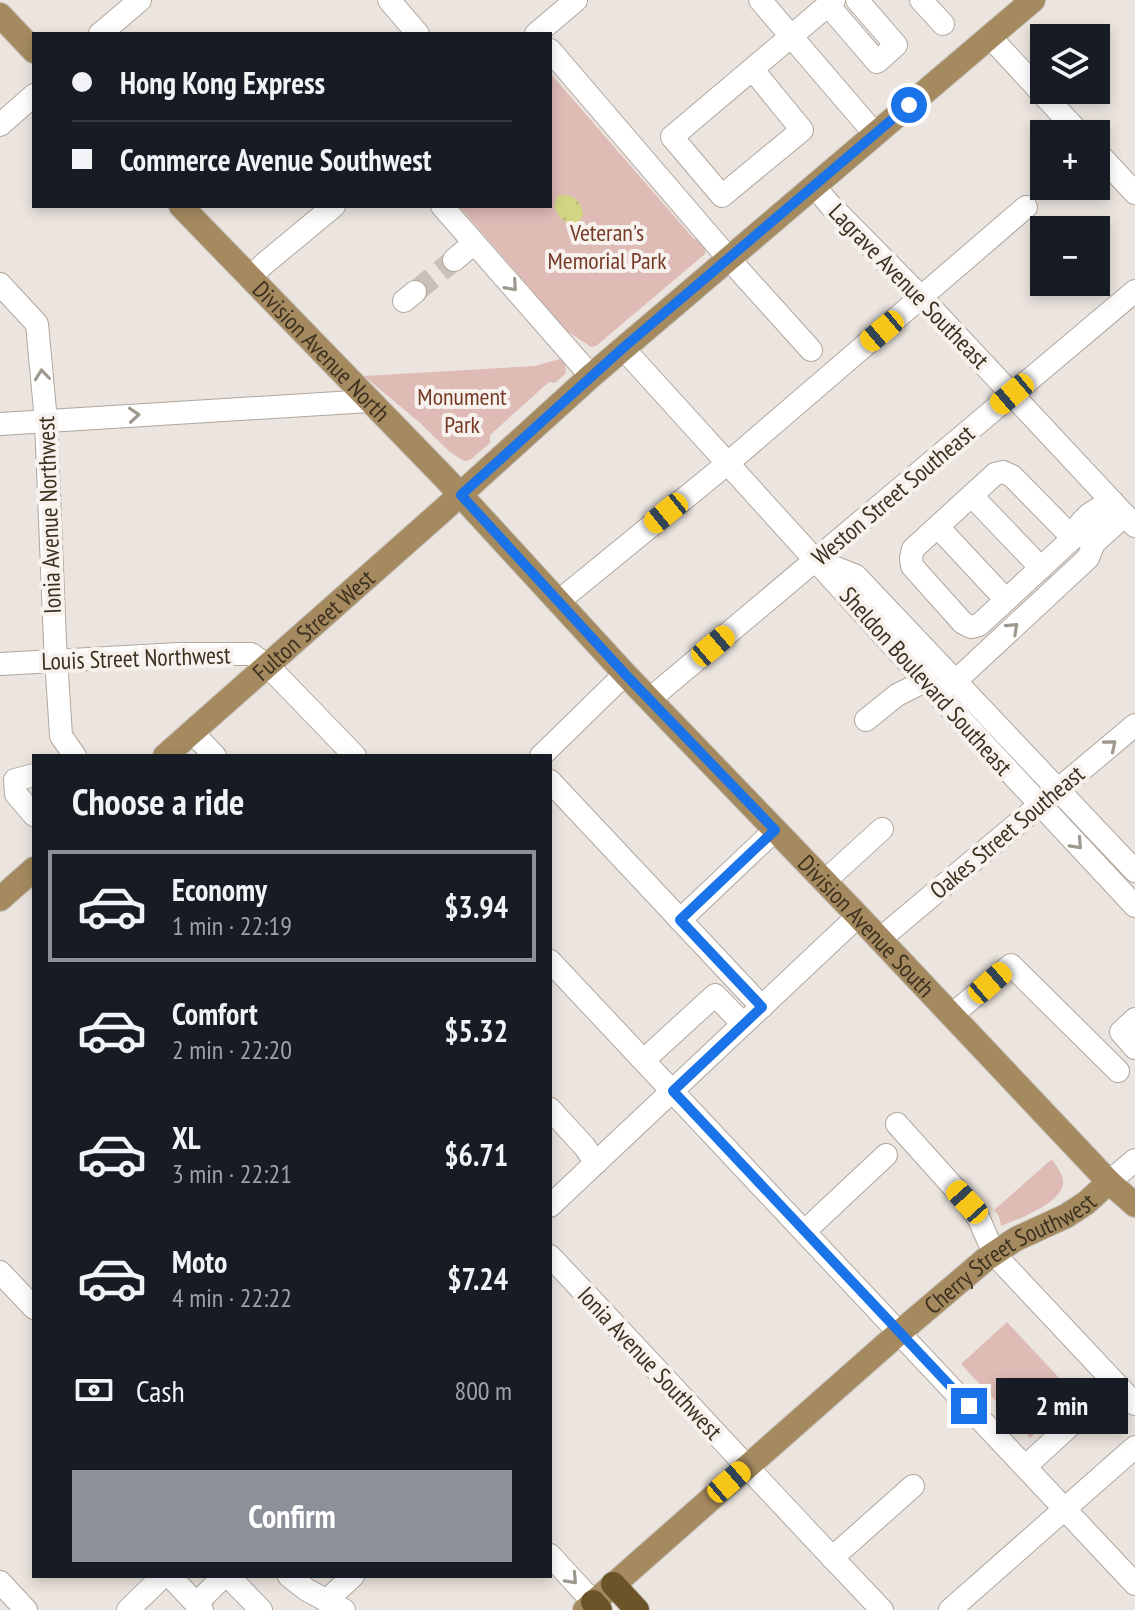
<!DOCTYPE html>
<meta charset="utf-8">
<style>
body{margin:0;font-family:"PT Sans Narrow",sans-serif;background:#242831;color:#f1f3f6;height:100vh;display:flex;flex-direction:column;font-size:30px;white-space:nowrap}
*{box-sizing:border-box;margin:0}
p{font-size:26px;color:#9ea1a6}
.icon{flex:none;width:44px;height:44px;fill:none;stroke:currentColor;stroke-width:2;stroke-linecap:round;stroke-linejoin:round}
.map{position:relative;flex:1;overflow:hidden}
.side{position:absolute;left:32px;top:754px;width:520px;height:824px;display:flex;flex-direction:column;background:#171b24;border-radius:0px;box-shadow:0 4px 12px #0003}
.side>*{flex:none}
.guide{position:absolute;left:32px;top:32px;width:520px;height:176px;border-radius:0px;box-shadow:0 4px 12px #0003;display:grid;align-content:center;height:176px;padding:0 40px;background:#171b24}
.fabs{position:absolute;left:1030px;top:24px;display:grid;gap:16px}
.fabs a{display:grid;place-items:center;width:80px;height:80px;border-radius:0px;background:#171b24;box-shadow:0 4px 12px #0003;font-size:40px}
.end{position:absolute;width:36px;height:36px;margin:-18px;border:10px solid #1a73e8;background:#fff;box-shadow:0 0 0 4px #fff}
.from{border-radius:50%}
.bubble{position:absolute;height:56px;border-radius:0px;background:#171b24;box-shadow:0 4px 12px #0003;font-size:26px;font-weight:700;line-height:56px;text-align:center}
.car{position:absolute;width:24px;height:48px;margin:-24px -12px;border-radius:10px;box-shadow:0 0 6px 2px #0007;background:linear-gradient(#f5c518 24%,#345 0 40%,#f5c518 0 76%,#345 0 86%,#f5c518 0)}
.guide b{display:flex;align-items:center;gap:28px;height:76px;font-size:30px}
.guide b+b{border-top:2px solid #363941}
.guide i{width:20px;height:20px;background:#f1f3f6}
ul{padding:0;list-style:none}
li{display:flex;align-items:center;gap:24px;height:112px;margin:0 16px 12px;padding:0 24px;border:4px solid transparent;border-radius:0px}
li div{flex:1}
li b{display:block;font-size:30px}
li em{font-style:normal;font-weight:700}
li.current{border-color:#8c9099}
li>.icon{width:72px;height:72px;stroke-width:1.5}
h2{padding:0 40px;font-size:36px;line-height:96px}
.pay{display:flex;align-items:center;gap:20px;height:88px;padding:0 40px;font-size:30px}
.pay p{margin-inline-start:auto}
.button{display:flex;gap:16px;margin-top:auto;padding:16px 40px}
.button a{flex:1;height:92px;border-radius:0px;background:#8c9099;color:#fff;font-size:32px;font-weight:700;line-height:92px;text-align:center}
.map>svg:first-child{display:block}
</style>
<div class="map">
<svg width="1135" height="1610" viewBox="0 0 1135 1610">
<defs>
<pattern id="water-ripples" width="26" height="14" patternUnits="userSpaceOnUse" patternTransform="scale(2)"><rect width="26" height="14" fill="#d3d582"/><path d="M2 4q2-2 4 0t4 0M15 11q2-2 4 0t4 0" fill="none" stroke="#b6b770"/></pattern>
</defs>
<rect width="100%" height="100%" fill="#ebe4df"/>
<g fill="#dfbbb6">
<path d="M550,73L694,239H699L705,246V254L596,346L591,347L567,331L459,206H550Z"/>
<path d="M560,359L565,362L566,373L555,383L549,382L490,435V443L470,460L464,461L451,453L419,422L364,376L535,366Z"/>
<path d="M1052,1159C1055,1164 1060,1170 1062,1176C1072,1200 1018,1219 1001,1226L999,1216L994,1210Z"/>
<path d="M1007,1322L1076,1396L1030,1438L961,1364Z"/>
</g>
<path fill="url(#water-ripples)" d="M561,195C574,194 582,202 583,215C574,234 559,220 554,206L557,197Z"/>
<g fill="none" stroke-linecap="round" stroke-linejoin="round">
<path stroke="#c8c0b9" stroke-width="22" stroke-dasharray="22 11" stroke-linecap="butt" d="M415,292L454,260"/>
<g stroke="#b0a79e" stroke-width="24">
<g id="minor">
<path d="M389,0L418,34"/>
<path d="M760,0L875,134"/>
<path d="M921,0L943,24"/>
<path d="M828,5L877,62L896,45L857,0"/>
<path d="M100,34L140,0"/>
<path d="M536,34L576,0"/>
<path d="M990,37L1080,134"/>
<path d="M550,50L729,259L811,350"/>
<path d="M753,70L802,130L722,196L672,137L834,0"/>
<path d="M0,125L34,95"/>
<path d="M1096,151L1135,193"/>
<path d="M814,186L831,206L921,297L1135,526"/>
<path d="M442,206L591,376"/>
<path d="M454,260L474,243"/>
<path d="M250,278L264,264L334,206"/>
<path d="M0,284L37,324L46,421L55,642L61,736L75,756"/>
<path d="M404,301L415,292"/>
<path d="M623,348L925,681L1135,906"/>
<path d="M0,424L369,401"/>
<path d="M1003,472L1012,476L1073,538L979,625L971,627L963,623L912,566L911,558L913,549L995,474Z"/>
<path d="M972,496L1041,568"/>
<path d="M1113,502C1103,519 1092,532 1073,538C1079,518 1095,509 1113,502Z"/>
<path d="M938,527L1006,600"/>
<path d="M821,562L856,576L1135,871"/>
<path d="M559,601L728,463L1026,207"/>
<path d="M0,664L178,654H251L268,666L355,756"/>
<path d="M947,689L1088,558L1094,543L1125,515"/>
<path d="M650,699L1135,291"/>
<path d="M866,720L897,695L925,681"/>
<path d="M192,732L215,756"/>
<path d="M541,756L625,674"/>
<path d="M34,775L15,780L16,794L34,815"/>
<path d="M550,781L762,1007"/>
<path d="M825,881L882,829"/>
<path d="M680,920L775,830"/>
<path d="M880,939L1135,725"/>
<path d="M550,961L1135,1584"/>
<path d="M952,1015L1011,965L1118,1071"/>
<path d="M1135,1019L1121,1032L1135,1048"/>
<path d="M644,1060L715,995L743,1024"/>
<path d="M550,1109L584,1146L596,1163"/>
<path d="M897,1124L967,1202L979,1219L994,1254L1135,1404"/>
<path d="M1109,1182L1135,1160"/>
<path d="M550,1206L858,916"/>
<path d="M805,1231L886,1155"/>
<path d="M550,1256C661,1373 770,1493 882,1610"/>
<path d="M0,1272L34,1308"/>
<path d="M1026,1466L1075,1421"/>
<path d="M550,1555L593,1602"/>
<path d="M832,1558L913,1486"/>
<path d="M170,1576L202,1610"/>
<path d="M228,1576L261,1610"/>
<path d="M289,1576L307,1590L344,1610"/>
<path d="M0,1582L26,1610"/>
<path d="M326,1601L353,1576"/>
<path d="M196,1604L224,1576"/>
<path d="M128,1610L163,1576"/>
<path d="M950,1610L1135,1447"/>
</g>
</g>
<g stroke="#c5c1bc" stroke-width="26">
<g id="major">
<path d="M0,15L34,51"/>
<path id="s1" d="M181,206L445,478L625,674L858,916L1109,1182L1135,1205"/>
<path id="s2" d="M165,756L442,511L591,376L1033,0"/>
<path d="M0,899L34,869"/>
<path id="s3" d="M585,1610L900,1332L986,1259L1016,1239L1066,1216L1086,1203L1109,1182"/>
</g>
</g>
<g stroke="#c5c1bc" stroke-width="26">
<g id="highway">
<path d="M613,1584L637,1610"/>
<path d="M593,1602L600,1610"/>
</g>
</g>
<use href="#minor" stroke="#fff" stroke-width="22"/>
<use href="#major" stroke="#a58a60" stroke-width="24"/>
<use href="#highway" stroke="#6b5428" stroke-width="24"/>
</g>
<defs><path id="oneway-chevron" d="M-2-3.5L2.5 0L-2 3.5" fill="none" stroke-width="1.6" stroke-linecap="round" stroke-linejoin="round" transform="scale(2)"/></defs>
<g stroke="#9e988f">
<use href="#oneway-chevron" transform="translate(512 286) rotate(49)"/>
<use href="#oneway-chevron" transform="translate(42 375) rotate(-96)"/>
<use href="#oneway-chevron" transform="translate(134 415) rotate(-4)"/>
<use href="#oneway-chevron" transform="translate(1013 628) rotate(-43)"/>
<use href="#oneway-chevron" transform="translate(1111 745) rotate(-40)"/>
<use href="#oneway-chevron" transform="translate(1077 844) rotate(47)"/>
<use href="#oneway-chevron" transform="translate(572 1579) rotate(47)"/>
</g>
<g fill="none" stroke-linecap="round" stroke-linejoin="round">
<path stroke="#1a73e8" stroke-width="10" d="M909,105L623,348L461,495L625,674L775,830L680,920L762,1007L673,1091L969,1406"/>
</g>
<g text-anchor="middle" dominant-baseline="central" stroke-width="8" stroke-linejoin="round" paint-order="stroke">
<g font-size="24" fill="#763a26" stroke="#f8f2ef">
<text x="607" y="232">Veteran's<tspan x="607" dy="28">Memorial Park</tspan></text>
<text x="462" y="396">Monument<tspan x="462" dy="28">Park</tspan></text>
</g>
<g font-size="24" fill="#3d311f" stroke="#f8f2ef">
<text transform="translate(909 286) rotate(46)">Lagrave Avenue Southeast</text>
<text stroke="none"><textPath href="#s1" startOffset="202">Division Avenue North</textPath></text>
<text transform="translate(893 495) rotate(-40)">Weston Street Southeast</text>
<text transform="translate(49 515) rotate(-92)">Ionia Avenue Northwest</text>
<text stroke="none"><textPath href="#s2" startOffset="198">Fulton Street West</textPath></text>
<text transform="translate(136 658) rotate(-2)">Louis Street Northwest</text>
<text transform="translate(926 681) rotate(48)">Sheldon Boulevard Southeast</text>
<text transform="translate(1007 832) rotate(-40)">Oakes Street Southeast</text>
<text stroke="none"><textPath href="#s1" startOffset="994">Division Avenue South</textPath></text>
<text stroke="none"><textPath href="#s3" startOffset="556">Cherry Street Southwest</textPath></text>
<text transform="translate(650 1363) rotate(47)">Ionia Avenue Southwest</text>
</g>
</g>
</svg>
<div class="fabs">
<a><svg class="icon" aria-label="layers" viewBox="0 0 24 24"><path d="M12 4l9 5-9 5-9-5zM3 14l9 5 9-5"/></svg></a>
<a>+</a>
<a>−</a>
</div>
<i class="end from" style="left:909px;top:105px"></i>
<i class="end" style="left:969px;top:1406px"></i>
<div class="bubble" style="left:996px;top:1378px;width:132px">2 min</div>
<i class="car" style="left:882px;top:331px;rotate:230deg"></i>
<i class="car" style="left:1012px;top:394px;rotate:230deg"></i>
<i class="car" style="left:666px;top:513px;rotate:231deg"></i>
<i class="car" style="left:713px;top:646px;rotate:50deg"></i>
<i class="car" style="left:990px;top:983px;rotate:49deg"></i>
<i class="car" style="left:967px;top:1202px;rotate:318deg"></i>
<i class="car" style="left:729px;top:1482px;rotate:49deg"></i>
<div class="guide">
<b><i class="from"></i>Hong Kong Express</b>
<b><i></i>Commerce Avenue Southwest</b>
</div>
<section class="side">
<h2>Choose a ride</h2>
<ul>
<li class="current"><svg class="icon" aria-label="car" viewBox="0 0 24 24"><path d="M5 17H2v-5l4-1 3-4h7l3 4 3 1v5h-3M9 17h6M6 11h13"/><circle cx="7" cy="17" r="2"/><circle cx="17" cy="17" r="2"/></svg><div><b>Economy</b><p>1 min · 22:19</p></div><em>$3.94</em></li>
<li><svg class="icon" aria-label="car" viewBox="0 0 24 24"><path d="M5 17H2v-5l4-1 3-4h7l3 4 3 1v5h-3M9 17h6M6 11h13"/><circle cx="7" cy="17" r="2"/><circle cx="17" cy="17" r="2"/></svg><div><b>Comfort</b><p>2 min · 22:20</p></div><em>$5.32</em></li>
<li><svg class="icon" aria-label="car" viewBox="0 0 24 24"><path d="M5 17H2v-5l4-1 3-4h7l3 4 3 1v5h-3M9 17h6M6 11h13"/><circle cx="7" cy="17" r="2"/><circle cx="17" cy="17" r="2"/></svg><div><b>XL</b><p>3 min · 22:21</p></div><em>$6.71</em></li>
<li><svg class="icon" aria-label="car" viewBox="0 0 24 24"><path d="M5 17H2v-5l4-1 3-4h7l3 4 3 1v5h-3M9 17h6M6 11h13"/><circle cx="7" cy="17" r="2"/><circle cx="17" cy="17" r="2"/></svg><div><b>Moto</b><p>4 min · 22:22</p></div><em>$7.24</em></li>
</ul>
<div class="pay"><svg class="icon" aria-label="cash" viewBox="0 0 24 24"><path d="M3 7h18v10H3z"/><circle cx="12" cy="12" r="2"/></svg>Cash<p>800 m</p></div>
<div class="button"><a>Confirm</a></div>
</section>
</div>
